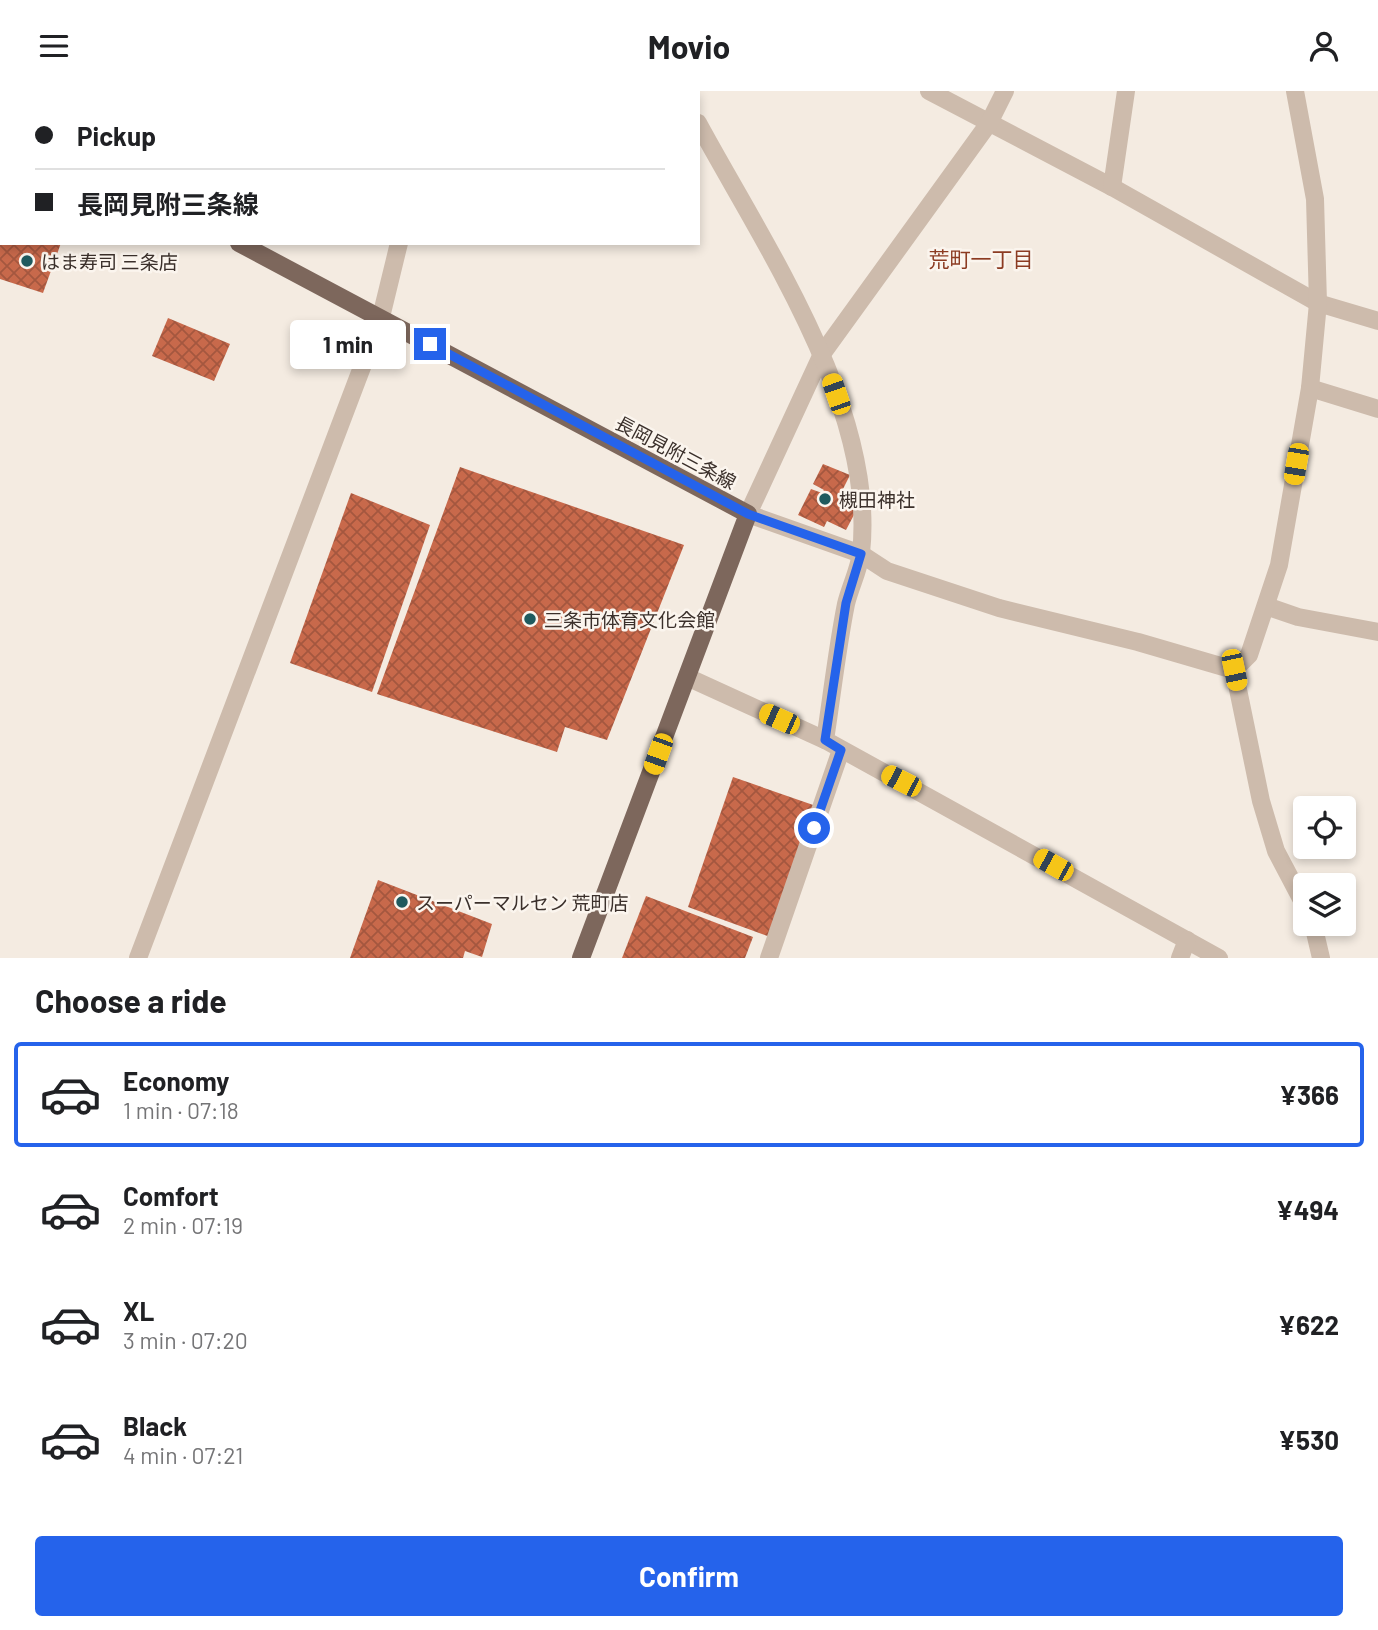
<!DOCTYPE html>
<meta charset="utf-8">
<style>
body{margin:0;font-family:Barlow,"Noto Sans JP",sans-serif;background:#f2f2f2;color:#202124;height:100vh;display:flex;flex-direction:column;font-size:26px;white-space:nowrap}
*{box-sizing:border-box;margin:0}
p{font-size:23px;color:#757577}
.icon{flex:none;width:38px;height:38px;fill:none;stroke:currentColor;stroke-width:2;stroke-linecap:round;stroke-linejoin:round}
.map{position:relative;height:867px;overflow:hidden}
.drawer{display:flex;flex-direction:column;background:#fff;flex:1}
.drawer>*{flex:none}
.top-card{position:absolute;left:0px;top:0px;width:700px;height:154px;box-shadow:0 4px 10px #0003;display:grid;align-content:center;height:154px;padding:0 35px;background:#fff}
.buttons{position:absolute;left:1293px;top:705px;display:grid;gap:14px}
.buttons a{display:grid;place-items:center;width:63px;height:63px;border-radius:7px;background:#fff;box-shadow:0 4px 10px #0003;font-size:35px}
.end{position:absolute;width:32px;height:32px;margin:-16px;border:9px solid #2563eb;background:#fff;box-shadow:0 0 0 4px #fff}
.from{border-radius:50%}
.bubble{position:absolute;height:49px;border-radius:7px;background:#fff;box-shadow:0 4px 10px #0003;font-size:23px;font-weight:700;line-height:49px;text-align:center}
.car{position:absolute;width:21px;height:42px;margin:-21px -10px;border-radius:9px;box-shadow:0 0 5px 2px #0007;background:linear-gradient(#f5c518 24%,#345 0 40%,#f5c518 0 76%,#345 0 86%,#f5c518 0)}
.top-card b{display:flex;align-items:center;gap:24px;height:66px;font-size:26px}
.top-card b+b{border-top:2px solid #e0e0e0}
.top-card i{width:18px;height:18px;background:#202124}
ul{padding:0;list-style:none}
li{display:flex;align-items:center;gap:21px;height:105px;margin:0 14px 10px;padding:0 21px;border:4px solid transparent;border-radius:7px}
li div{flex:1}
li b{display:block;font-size:26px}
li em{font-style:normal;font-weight:700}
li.active{border-color:#2563eb}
li>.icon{width:63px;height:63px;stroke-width:1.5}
h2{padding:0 35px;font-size:32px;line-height:84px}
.primary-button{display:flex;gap:14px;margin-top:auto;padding:14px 35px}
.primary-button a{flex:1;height:80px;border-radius:7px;background:#2563eb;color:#fff;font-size:28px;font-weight:700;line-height:80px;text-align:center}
header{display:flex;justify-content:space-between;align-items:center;height:91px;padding:0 35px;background:#fff;font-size:32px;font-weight:700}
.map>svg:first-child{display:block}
</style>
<header><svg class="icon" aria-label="menu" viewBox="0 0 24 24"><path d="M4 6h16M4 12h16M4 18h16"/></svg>Movio<svg class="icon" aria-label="person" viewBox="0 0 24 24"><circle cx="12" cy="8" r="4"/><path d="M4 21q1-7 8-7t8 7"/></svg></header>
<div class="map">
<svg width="1378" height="867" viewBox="0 0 1378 867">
<defs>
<pattern id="building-cross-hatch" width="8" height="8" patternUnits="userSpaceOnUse" patternTransform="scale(1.75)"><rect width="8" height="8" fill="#c8694b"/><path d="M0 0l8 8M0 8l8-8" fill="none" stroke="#a4573f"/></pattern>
</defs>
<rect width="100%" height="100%" fill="#f4ebe1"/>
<g fill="url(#building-cross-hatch)">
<path d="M0,152H61L43,202L0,188Z"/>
<path d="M168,227L230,253L214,290L152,265Z"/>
<path d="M823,373L850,384L842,400L848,403L842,413L856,420L846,439L827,430L824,436L798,424L811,398L822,402L824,399L813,393Z"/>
<path d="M460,376L684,454L607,649L565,636L557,661L377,603Z"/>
<path d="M351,402L430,434L372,601L290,572Z"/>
<path d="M733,686L816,715L770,846L688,816Z"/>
<path d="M378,789L492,833L482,866L465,860L463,867H350Z"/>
<path d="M646,805L753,846L745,867H622Z"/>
</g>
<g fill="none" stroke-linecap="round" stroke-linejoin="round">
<g stroke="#cdbbac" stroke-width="18">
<path d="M681,0L682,2"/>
<path d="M929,0L1112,96L1318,212L1378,230"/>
<path d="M1005,0L989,32L822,263L748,423L861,463L887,480L999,517L1138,551L1234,579"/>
<path d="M53,2L54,0"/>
<path d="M439,2V0"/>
<path d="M698,32C764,154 877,318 861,462C859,479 850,496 846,513C837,558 832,604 825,649L1219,867"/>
<path d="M1112,96L1126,0"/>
<path d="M0,107L2,102"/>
<path d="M1310,297L1378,318"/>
<path d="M1266,515L1298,526L1378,541"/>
<path d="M1234,579L1249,564L1279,474L1310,297L1318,212L1315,108L1295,0"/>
<path d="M1234,579L1261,710L1276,760L1306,817"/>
<path d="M687,586L825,649"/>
<path d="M1313,833L1321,867"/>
<path d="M138,867L381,226L399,152"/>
<path d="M769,867L841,659"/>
<path d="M1180,867L1187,849"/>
</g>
<g stroke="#7d675c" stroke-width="18">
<path d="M0,28L2,29"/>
<path d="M239,152L748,423L581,867"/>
</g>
</g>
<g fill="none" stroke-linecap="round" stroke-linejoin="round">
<path stroke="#2563eb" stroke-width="9" d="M430,253L748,423L861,463L846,512L825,649L841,659L814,737"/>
</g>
<g fill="#1f5a5e" stroke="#fbf5ee" stroke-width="2.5">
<circle cx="27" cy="170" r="7"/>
<circle cx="825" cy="408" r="7"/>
<circle cx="530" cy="528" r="7"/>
<circle cx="402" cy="811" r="7"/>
</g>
<g text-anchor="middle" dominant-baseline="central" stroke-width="5" stroke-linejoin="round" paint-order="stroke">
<g font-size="19" fill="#3b302b" stroke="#fbf5ee" text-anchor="start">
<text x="41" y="170">はま寿司 三条店</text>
<text x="839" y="408">槻田神社</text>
<text x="544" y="528">三条市体育文化会館</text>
<text x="416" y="811">スーパーマルセン 荒町店</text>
</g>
<g font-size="19" fill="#3b302b" stroke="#fbf5ee">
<text transform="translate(676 361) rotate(28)">長岡見附三条線</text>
</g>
<g font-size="21" fill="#8c3b22" stroke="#fbf5ee">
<text x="981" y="167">荒町一丁目</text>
</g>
</g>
</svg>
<div class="buttons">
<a><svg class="icon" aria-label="locate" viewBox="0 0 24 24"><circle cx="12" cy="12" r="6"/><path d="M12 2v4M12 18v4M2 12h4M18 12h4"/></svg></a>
<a><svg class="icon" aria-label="layers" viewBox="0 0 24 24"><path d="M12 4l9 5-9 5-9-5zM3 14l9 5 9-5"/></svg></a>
</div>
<i class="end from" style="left:814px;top:737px"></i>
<i class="end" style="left:430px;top:253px"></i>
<div class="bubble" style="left:290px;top:229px;width:116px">1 min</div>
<i class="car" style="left:836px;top:303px;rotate:341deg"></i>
<i class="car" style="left:1296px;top:373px;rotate:190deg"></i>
<i class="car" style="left:1234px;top:579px;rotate:168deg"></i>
<i class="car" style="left:779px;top:628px;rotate:294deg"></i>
<i class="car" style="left:658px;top:663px;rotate:200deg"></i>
<i class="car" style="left:901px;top:690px;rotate:297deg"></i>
<i class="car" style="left:1053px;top:774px;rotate:299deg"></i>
<div class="top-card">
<b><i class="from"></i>Pickup</b>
<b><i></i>長岡見附三条線</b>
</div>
</div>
<section class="drawer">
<h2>Choose a ride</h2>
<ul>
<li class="active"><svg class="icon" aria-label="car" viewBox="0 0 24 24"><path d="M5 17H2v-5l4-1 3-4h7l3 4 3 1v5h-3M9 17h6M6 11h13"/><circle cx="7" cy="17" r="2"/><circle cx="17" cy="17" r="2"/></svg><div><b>Economy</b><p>1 min · 07:18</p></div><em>¥366</em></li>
<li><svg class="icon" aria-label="car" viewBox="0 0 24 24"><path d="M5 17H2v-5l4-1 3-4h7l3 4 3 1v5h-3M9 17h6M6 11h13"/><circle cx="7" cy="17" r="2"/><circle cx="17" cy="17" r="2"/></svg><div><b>Comfort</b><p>2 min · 07:19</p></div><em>¥494</em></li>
<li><svg class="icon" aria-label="car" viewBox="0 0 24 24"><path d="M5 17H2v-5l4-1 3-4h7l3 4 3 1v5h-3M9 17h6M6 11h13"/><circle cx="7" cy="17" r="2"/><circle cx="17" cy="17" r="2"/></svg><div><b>XL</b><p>3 min · 07:20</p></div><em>¥622</em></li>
<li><svg class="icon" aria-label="car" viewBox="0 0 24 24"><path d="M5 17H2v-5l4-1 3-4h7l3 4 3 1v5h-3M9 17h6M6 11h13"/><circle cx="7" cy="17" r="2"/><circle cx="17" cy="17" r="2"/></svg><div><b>Black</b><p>4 min · 07:21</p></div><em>¥530</em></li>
</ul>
<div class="primary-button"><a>Confirm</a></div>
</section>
